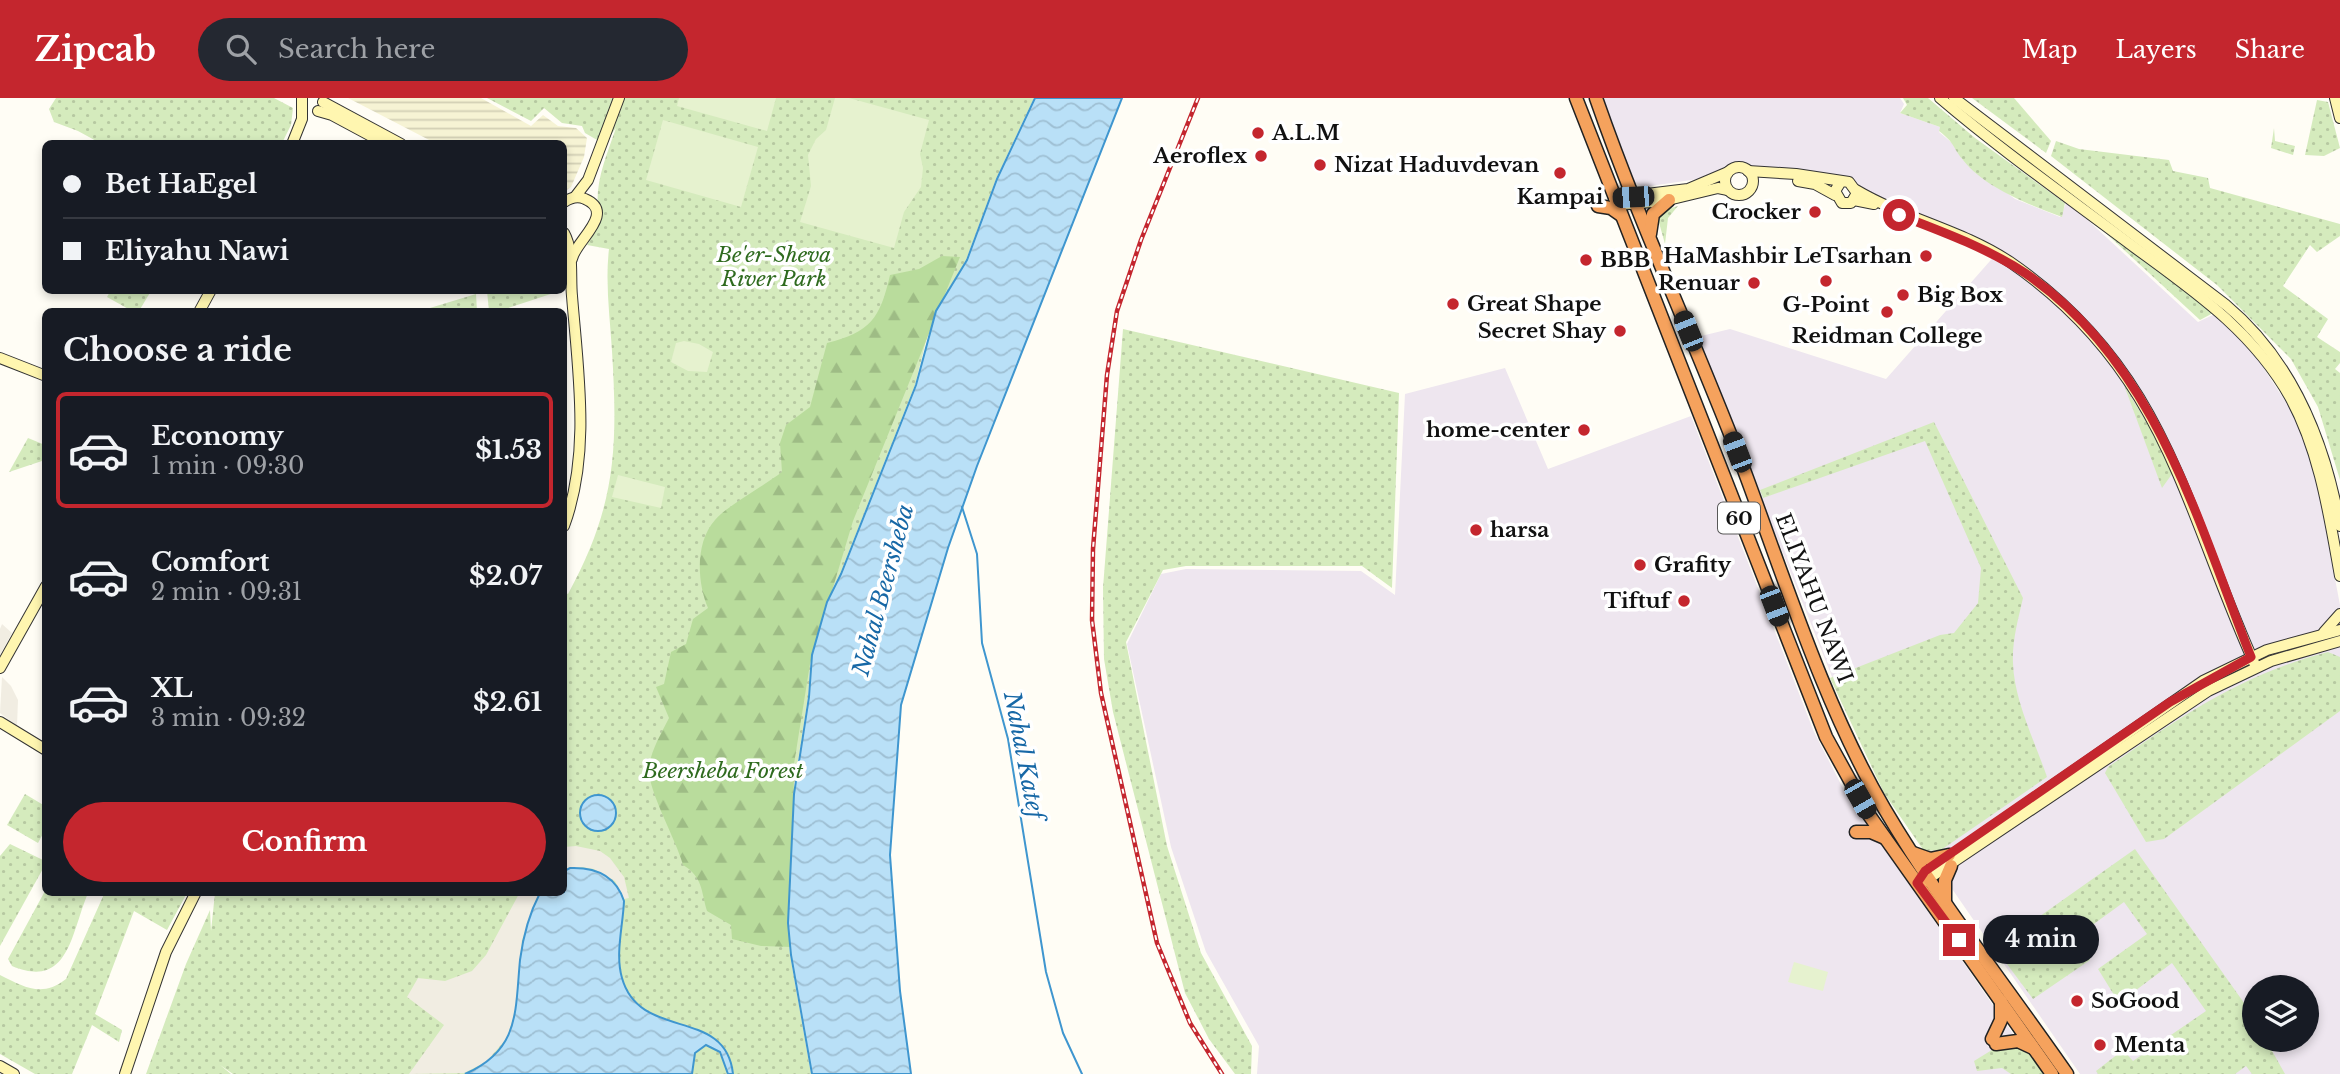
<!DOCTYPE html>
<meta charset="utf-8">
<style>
body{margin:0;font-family:"Libre Baskerville",serif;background:#242831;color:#f1f3f6;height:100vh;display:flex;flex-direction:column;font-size:26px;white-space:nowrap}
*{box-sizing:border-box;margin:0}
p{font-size:23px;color:#9ea1a6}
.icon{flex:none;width:38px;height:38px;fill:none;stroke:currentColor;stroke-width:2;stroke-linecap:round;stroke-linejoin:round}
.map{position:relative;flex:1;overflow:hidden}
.drawer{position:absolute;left:42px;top:210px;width:525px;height:588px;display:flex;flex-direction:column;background:#171b24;border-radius:10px;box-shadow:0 4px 10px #0003}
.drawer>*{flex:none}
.hud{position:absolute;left:42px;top:42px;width:525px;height:154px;border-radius:10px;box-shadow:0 4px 10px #0003;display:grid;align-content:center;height:154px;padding:0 21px;background:#171b24}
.fabs{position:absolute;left:2242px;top:877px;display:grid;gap:14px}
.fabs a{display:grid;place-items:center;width:77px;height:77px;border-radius:50%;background:#171b24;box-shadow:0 4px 10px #0003;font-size:35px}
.end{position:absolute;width:32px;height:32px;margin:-16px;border:9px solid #c4262e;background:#fff;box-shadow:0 0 0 4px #fff}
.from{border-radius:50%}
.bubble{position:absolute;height:49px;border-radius:24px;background:#171b24;box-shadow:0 4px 10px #0003;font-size:23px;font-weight:700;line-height:49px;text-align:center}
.car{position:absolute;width:21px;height:42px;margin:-21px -10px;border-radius:9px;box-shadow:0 0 5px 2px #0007;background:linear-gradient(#222 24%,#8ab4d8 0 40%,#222 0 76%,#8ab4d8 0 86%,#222 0)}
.hud b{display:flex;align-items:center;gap:24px;height:66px;font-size:26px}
.hud b+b{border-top:2px solid #363941}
.hud i{width:18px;height:18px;background:#f1f3f6}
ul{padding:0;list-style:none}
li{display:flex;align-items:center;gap:21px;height:116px;margin:0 14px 10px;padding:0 7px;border:4px solid transparent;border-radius:10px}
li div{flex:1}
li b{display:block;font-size:26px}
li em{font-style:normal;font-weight:700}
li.on{border-color:#c4262e}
li>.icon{width:63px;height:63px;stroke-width:1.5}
h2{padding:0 21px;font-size:32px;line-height:84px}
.primary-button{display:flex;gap:14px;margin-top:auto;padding:14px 21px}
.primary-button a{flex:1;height:80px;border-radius:42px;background:#c4262e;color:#fff;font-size:28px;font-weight:700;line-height:80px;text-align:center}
header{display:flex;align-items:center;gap:42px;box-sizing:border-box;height:98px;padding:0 35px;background:#c4262e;color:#fff}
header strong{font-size:33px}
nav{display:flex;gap:38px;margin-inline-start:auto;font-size:24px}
.search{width:490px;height:63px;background:#242831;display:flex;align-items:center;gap:18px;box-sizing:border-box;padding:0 24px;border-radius:38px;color:#9ea1a6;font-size:26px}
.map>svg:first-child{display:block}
</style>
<header>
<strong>Zipcab</strong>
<div class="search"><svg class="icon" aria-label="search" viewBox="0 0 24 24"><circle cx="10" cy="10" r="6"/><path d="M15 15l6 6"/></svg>Search here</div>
<nav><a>Map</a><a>Layers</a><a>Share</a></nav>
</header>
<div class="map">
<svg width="2340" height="976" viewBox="0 0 2340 976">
<defs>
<pattern id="farmland-rules" width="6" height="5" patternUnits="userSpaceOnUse" patternTransform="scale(1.75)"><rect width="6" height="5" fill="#f6f3d4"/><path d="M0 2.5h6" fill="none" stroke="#d2cfb5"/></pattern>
<pattern id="green-dots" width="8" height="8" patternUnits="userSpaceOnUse" patternTransform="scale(1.75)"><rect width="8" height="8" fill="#d5ebbd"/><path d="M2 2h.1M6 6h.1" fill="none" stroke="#b6c8a1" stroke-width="1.8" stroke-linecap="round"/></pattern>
<pattern id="forest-firs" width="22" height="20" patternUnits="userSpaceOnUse" patternTransform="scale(1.75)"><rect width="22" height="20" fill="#b9dc9c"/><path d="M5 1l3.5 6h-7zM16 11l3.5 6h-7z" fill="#9ebc85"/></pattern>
<pattern id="water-waves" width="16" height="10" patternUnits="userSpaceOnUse" patternTransform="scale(1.75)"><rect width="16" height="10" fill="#b9e0f7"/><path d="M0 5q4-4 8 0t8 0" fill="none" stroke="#9ebfd3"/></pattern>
</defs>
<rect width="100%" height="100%" fill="#fffdf5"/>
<g fill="#eee6ef" fill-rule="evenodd">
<path d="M1603,0H1900L1904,6L1900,15L1940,29L1939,34L1957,49L1962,61L2015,101L2060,119L2067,103L2198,224L2217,215L2255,257L2291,312L2314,370L2340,507V976H2080L1948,785L1875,671L1844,609L1697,239L1730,231L1886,281L1997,155L1967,135L1833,80L1759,72L1644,89L1632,84ZM2254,889H2306V942H2254Z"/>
<path d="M1505,270L1548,371L1691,318L1814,634L1846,696L2041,976H1257L1259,948L1206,854L1171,749L1127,546L1161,476L1186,471L1361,473L1395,497L1405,296Z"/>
</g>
<path fill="url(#farmland-rules)" d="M348,0H481L531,28L543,17L558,28L576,30L587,40L584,59L571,89L564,94V46L435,45Z"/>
<g fill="url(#green-dots)">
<path d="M56,0H274L293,10L291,27L282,45H100L78,33L54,24L49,11Z"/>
<path d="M487,0H1034L996,81L966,162L932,219L915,287L840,476L826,503L811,557L808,599L793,695L787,824L790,857L811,976H233L220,967L231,976H146L186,866L210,812L211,833L215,795L564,794V494L568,496C616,408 618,351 612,253C610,219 605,185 609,151L587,147L600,124C592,90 605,62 616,30L604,46L585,35L582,28L562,25L544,10L531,23Z"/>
<path d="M1903,0H1928L1975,40L2065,105L2062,119C2030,107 1985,90 1963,62C1952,49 1956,46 1939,33L1940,29L1900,15L1907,7Z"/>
<path d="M1972,0H2014L2051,43L2046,55Z"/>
<path d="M2317,2L2328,4L2340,50L2324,58L2305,57Z"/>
<path d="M2274,30L2275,43L2295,48L2293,57L2271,50Z"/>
<path d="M2056,43L2079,51L2169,62L2173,73L2208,80L2210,90L2340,126V138L2317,154L2310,147L2283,188L2328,221L2317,239L2340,254V265L2335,271L2340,275V382L2318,309L2291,261L2217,187L2051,58Z"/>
<path d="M1678,108L1668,120L1665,146L1658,121L1665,112Z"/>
<path d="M2085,116L2213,215L2200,222Z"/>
<path d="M111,192H151V193L139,213H132L107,199Z"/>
<path d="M487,193V192L560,193L496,214L489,213Z"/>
<path d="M476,196L477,213H420Z"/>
<path d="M1123,231L1399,295L1392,490L1362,468H1186L1163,472L1126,544L1167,748L1201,855L1252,948L1251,976H1235L1209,941L1185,895L1113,614L1104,561L1103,490Z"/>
<path d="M2124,287L2160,347L2172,376L2162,390Z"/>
<path d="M1934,324L2023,500C2018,522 2012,543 2013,565C2014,602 2035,644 2047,679L1941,752L1924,753L1884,695L1830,580L1940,537L1954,535L1978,505L1981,470L1925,343L1763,400L1760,392Z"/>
<path d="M28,340L45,347V362L9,374Z"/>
<path d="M2328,554L2340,559V613L2164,741L2146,744L2105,675L2108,669C2180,619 2242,576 2328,554Z"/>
<path d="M25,696L45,708V732L38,745L7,727Z"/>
<path d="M10,746L43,762L45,767L0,848V758Z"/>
<path d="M2135,751L2254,919V942H2266L2285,976H2252L2246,968L2235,976H2098L2096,973L2123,952L2133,963L2206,913L2172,865L2119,905L2098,871L2147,836L2124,804L2076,839L2090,862L2033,901L1995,850Z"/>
<path d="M45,793L88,795C71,835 69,892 12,868L8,861Z"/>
<path d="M105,794L187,795L167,832L134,813L95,916L122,932L119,944L92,927L72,976H35L0,956V877C24,889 42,900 66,881Z"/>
<path d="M2000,947C2024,949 2033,957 2046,976H2011L2002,970L1977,973L1974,963Z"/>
</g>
<path fill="url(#forest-firs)" d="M942,158L960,159L853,423L810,566L794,666L792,849L761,848L732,841L731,827L707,813C701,793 703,779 683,767C676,741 647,691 649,670C650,654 662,634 669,620L656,589L664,586L671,554L686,546L693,521L708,510C697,485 695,444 715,422C729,406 764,388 782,374L780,345L786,327L810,309L827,245C870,234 880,221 890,177L919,171Z"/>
<g fill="#e6f2cf">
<path d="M679,0H776L767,33L677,8Z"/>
<path d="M835,0H849L929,22L920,56L923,70L921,89L904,114L894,150L800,124L811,88L808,57L816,41L826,32Z"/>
<path d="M663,22L758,49L741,109L646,82Z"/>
<path d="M684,243L699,246L713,254L707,274L688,273L671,264L676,245Z"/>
<path d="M618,377L665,389L661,410L612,399Z"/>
<path d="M1794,864L1828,874L1823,893L1788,884Z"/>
</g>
<g fill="#f1ede2">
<path d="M2,526L12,535L0,557V531Z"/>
<path d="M2,579L11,588L18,602L17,628L0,615Z"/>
<path d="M576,748L600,753L610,760L624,779L629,800L624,801L615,783L594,771L582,769L564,772V749Z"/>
<path d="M520,794L539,795L522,842L517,908L507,940L486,964L464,975L409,976L444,927L407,899L418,880L445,883L472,873L486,857Z"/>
</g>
<g fill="url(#water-waves)" stroke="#3f96cf" stroke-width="2">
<path d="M1035,0H1122L977,368L948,450L901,607L890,757L900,893L911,976H812L791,857L788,825L794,696L809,599L812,557L827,504L841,476L916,287L936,213L967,162L997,81Z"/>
<circle cx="598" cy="715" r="18"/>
<path d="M570,770C596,769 616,778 624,803C623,828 615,856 622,880C640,944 726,908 733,976H728L720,954L706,947L695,955L692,976H465C520,952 515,914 520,862C523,839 529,816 540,795L564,794V773Z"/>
</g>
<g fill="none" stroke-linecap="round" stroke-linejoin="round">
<path stroke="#3f96cf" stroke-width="2" d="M962,409L977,456L982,545L1008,641L1046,874L1063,935L1082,976"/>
<g stroke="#333" stroke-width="12">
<g id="secondary">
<path d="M1940,0C2002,53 2069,100 2134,149C2194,193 2253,233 2290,299C2320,354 2329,417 2340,478"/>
<path d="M1954,0L2226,207C2293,263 2325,344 2340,428"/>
<path d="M2335,0L2340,20"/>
<path d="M323,4L401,46"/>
<path d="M318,13L332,17L386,46"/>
<path d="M292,46L302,21V0"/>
<circle cx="1739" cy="83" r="14"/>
<path d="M1748,73L1796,76L1849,84L1857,95L1851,105H1842L1835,93L1840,85"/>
<path d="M1798,83L1815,86L1835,97"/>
<path d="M1856,92C1905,121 1962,132 2010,164C2167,272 2183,408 2256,569"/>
<path d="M575,99L588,82L619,0"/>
<path d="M1614,100L1688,91L1728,74"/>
<path d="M1854,102L1874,106"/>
<path d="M564,104C570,100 577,97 585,101C617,115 575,143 572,161"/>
<path d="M1617,107L1664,103L1718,90L1728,92"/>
<path d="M564,135C574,153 570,178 572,198C578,274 591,355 564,428"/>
<path d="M199,214L211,192"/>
<path d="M0,260L46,278"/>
<path d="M2324,534L2340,516"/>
<path d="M0,570L46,488"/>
<path d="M0,624L46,652"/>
<path d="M1922,778L2203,583L2267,552L2340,532"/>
<path d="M1925,783L2208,593L2271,563L2340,543"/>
<path d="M0,968L14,976"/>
<path d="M125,976L166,854L196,794"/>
</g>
</g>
<g stroke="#222" stroke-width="15">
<g id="highway">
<path d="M1576,0L1826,639L1869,717L2052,976"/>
<path d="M1596,0C1638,121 1692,237 1738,356C1782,472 1822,604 1884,710C1938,802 2006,888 2067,976"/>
<path d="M1598,108L1611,110L1621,117"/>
<path d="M1650,136L1653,116L1669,102"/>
<path d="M1856,734H1871L1885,740"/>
<path d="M1913,755L1930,761L1949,757"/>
<path d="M1945,802V782L1951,768"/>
<path d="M1992,941L2001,922V903"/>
<path d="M1996,946L2018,943L2033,950"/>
</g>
</g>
<use href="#secondary" stroke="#fff6b0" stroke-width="10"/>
<use href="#highway" stroke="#f5a25d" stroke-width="12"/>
<g stroke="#c4262e" stroke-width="4.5">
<path id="rail" d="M1198,0L1141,142L1117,213L1107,277L1093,451L1092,522L1101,595L1157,845L1190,925L1222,976"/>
</g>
<use href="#rail" stroke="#fff" stroke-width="2" stroke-dasharray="5" stroke-linecap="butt"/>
</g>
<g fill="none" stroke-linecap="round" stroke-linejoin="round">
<path stroke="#c4262e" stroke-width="9" d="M1899,117C1941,133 1987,150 2025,175C2155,263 2197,421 2251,559L2170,604L1925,773L1917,785L1959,842"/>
</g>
<g fill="#c4262e" stroke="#fff" stroke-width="2.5">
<circle cx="1258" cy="35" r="7"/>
<circle cx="1261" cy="58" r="7"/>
<circle cx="1320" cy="67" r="7"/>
<circle cx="1560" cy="75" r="7"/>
<circle cx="1815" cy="114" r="7"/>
<circle cx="1926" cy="158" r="7"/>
<circle cx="1586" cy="162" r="7"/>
<circle cx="1826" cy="183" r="7"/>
<circle cx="1754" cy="185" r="7"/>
<circle cx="1903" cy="197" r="7"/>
<circle cx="1453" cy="206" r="7"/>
<circle cx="1887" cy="214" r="7"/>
<circle cx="1620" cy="233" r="7"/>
<circle cx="1584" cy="332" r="7"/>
<circle cx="1476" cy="432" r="7"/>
<circle cx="1640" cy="467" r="7"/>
<circle cx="1684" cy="503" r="7"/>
<circle cx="2077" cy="903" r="7"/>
<circle cx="2100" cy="947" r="7"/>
</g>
<g text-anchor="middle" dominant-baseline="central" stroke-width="7" stroke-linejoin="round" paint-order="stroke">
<rect fill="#fff" stroke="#585858" stroke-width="2" x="1718" y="404.5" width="42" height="31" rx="5"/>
<g font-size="19" font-weight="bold" fill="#111">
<text x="1739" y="420">60</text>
</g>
<g font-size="21" font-weight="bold" fill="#111" stroke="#fff" text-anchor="start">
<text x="1272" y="35">A.L.M</text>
<text x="1247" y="58" text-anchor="end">Aeroflex</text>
<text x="1334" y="67">Nizat Haduvdevan</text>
<text x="1560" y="99" text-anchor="middle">Kampai</text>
<text x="1801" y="114" text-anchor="end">Crocker</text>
<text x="1912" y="158" text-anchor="end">HaMashbir LeTsarhan</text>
<text x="1600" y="162">BBB</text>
<text x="1740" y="185" text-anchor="end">Renuar</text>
<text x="1917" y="197">Big Box</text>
<text x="1467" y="206">Great Shape</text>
<text x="1826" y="207" text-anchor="middle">G-Point</text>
<text x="1606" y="233" text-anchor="end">Secret Shay</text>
<text x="1887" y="238" text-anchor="middle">Reidman College</text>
<text x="1570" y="332" text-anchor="end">home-center</text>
<text x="1490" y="432">harsa</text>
<text x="1654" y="467">Grafity</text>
<text x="1670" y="503" text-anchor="end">Tiftuf</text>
<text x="2091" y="903">SoGood</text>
<text x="2114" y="947">Menta</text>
</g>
<g font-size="21" font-style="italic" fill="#2f6b1f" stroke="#fff">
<text x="774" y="157">Be'er-Sheva<tspan x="774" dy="24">River Park</tspan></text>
<text x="723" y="673">Beersheba Forest</text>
</g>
<g font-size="21" fill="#111" stroke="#fff">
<text transform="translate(1814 500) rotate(69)">ELIYAHU NAWI</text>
</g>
<g font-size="23" font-style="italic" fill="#1768a6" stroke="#fff">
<text transform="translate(883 492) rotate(-75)">Nahal Beersheba</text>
<text transform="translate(1024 657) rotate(79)">Nahal Katef</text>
</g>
</g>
</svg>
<div class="fabs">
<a><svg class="icon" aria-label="layers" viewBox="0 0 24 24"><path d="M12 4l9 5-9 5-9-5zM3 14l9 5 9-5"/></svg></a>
</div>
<i class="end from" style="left:1899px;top:117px"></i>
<i class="end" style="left:1959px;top:842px"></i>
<div class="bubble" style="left:1983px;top:817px;width:116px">4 min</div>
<i class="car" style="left:1633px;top:99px;rotate:267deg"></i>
<i class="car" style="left:1688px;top:233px;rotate:338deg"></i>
<i class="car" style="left:1737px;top:354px;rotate:339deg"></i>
<i class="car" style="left:1774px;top:508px;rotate:159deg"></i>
<i class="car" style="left:1860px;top:701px;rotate:150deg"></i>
<div class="hud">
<b><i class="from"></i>Bet HaEgel</b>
<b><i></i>Eliyahu Nawi</b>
</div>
<section class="drawer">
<h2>Choose a ride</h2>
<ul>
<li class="on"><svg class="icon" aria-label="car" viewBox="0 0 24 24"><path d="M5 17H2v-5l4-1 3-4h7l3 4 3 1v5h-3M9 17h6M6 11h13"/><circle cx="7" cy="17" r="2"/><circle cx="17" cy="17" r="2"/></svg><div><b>Economy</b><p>1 min · 09:30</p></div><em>$1.53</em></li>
<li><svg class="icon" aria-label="car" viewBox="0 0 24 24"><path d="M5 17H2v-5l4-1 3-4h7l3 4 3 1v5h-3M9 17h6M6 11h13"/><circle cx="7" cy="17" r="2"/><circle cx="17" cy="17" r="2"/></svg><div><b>Comfort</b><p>2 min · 09:31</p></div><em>$2.07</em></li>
<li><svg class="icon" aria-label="car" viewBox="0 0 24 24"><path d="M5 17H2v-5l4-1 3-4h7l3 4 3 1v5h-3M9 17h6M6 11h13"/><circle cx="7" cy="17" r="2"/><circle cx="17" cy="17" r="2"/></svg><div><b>XL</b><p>3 min · 09:32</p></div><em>$2.61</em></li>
</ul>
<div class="primary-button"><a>Confirm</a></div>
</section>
</div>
